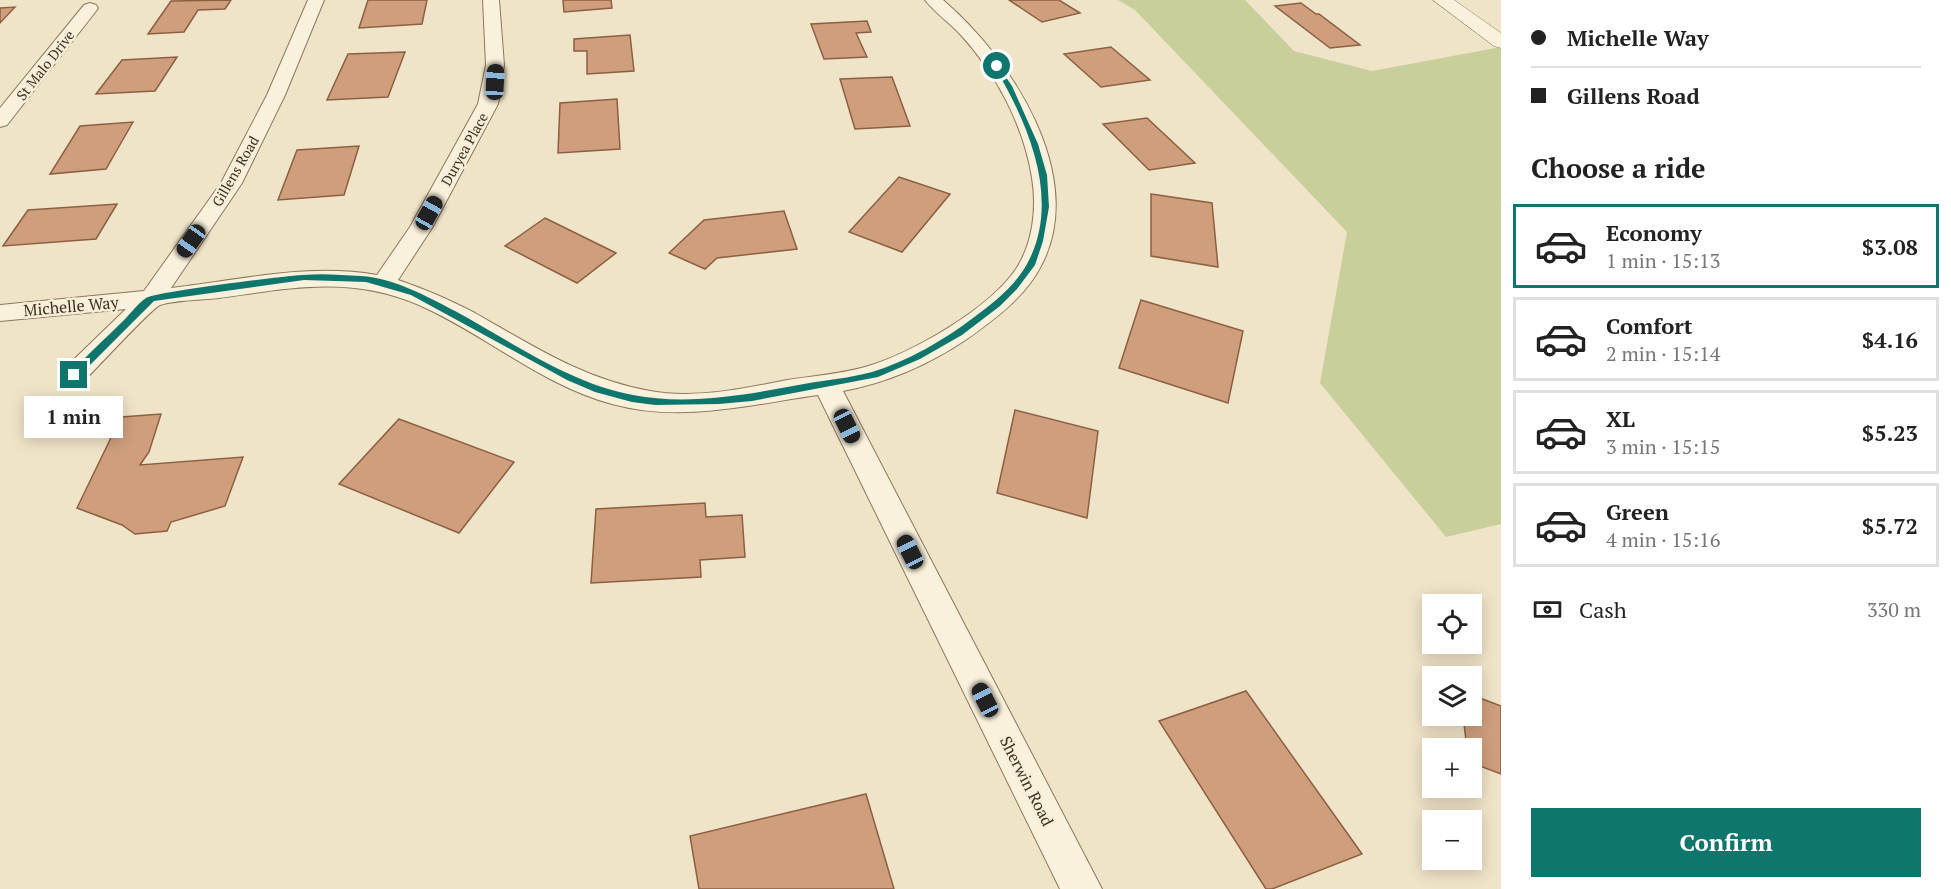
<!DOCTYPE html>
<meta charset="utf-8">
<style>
body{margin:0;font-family:"PT Serif",serif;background:#f2f2f2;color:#222;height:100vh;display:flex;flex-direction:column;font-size:22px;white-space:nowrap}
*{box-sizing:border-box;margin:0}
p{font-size:20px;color:#767676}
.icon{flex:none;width:33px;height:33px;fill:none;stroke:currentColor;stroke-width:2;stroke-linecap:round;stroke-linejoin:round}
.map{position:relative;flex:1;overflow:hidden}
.details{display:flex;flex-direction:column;background:#fff;width:450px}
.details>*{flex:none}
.hud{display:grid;align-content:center;height:132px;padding:0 30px;background:#fff}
.buttons{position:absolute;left:1422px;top:594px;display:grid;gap:12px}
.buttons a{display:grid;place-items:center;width:60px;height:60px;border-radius:0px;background:#fff;box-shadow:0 3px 15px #0003;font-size:30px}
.end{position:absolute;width:27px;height:27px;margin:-14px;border:8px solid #0f766e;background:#fff;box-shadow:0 0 0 3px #fff}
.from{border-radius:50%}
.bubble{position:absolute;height:42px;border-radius:0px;background:#fff;box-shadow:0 3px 15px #0003;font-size:20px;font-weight:600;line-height:42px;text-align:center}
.car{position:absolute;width:18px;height:36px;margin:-18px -9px;border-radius:8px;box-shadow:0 0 4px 2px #0007;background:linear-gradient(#222 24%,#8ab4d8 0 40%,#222 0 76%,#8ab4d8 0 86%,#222 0)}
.hud b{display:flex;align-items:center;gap:21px;height:57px;font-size:22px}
.hud b+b{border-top:2px solid #e0e0e0}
.hud i{width:15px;height:15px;background:#222}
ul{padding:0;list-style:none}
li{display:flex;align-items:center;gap:18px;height:84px;margin:0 12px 9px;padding:0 18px;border:3px solid #e0e0e0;border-radius:0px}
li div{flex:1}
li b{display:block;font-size:22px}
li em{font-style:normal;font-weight:600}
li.current{border-color:#0f766e}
li>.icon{width:54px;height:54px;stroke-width:1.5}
h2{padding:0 30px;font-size:27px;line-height:72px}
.pay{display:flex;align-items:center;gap:15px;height:66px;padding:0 30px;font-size:22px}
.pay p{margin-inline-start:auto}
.cta{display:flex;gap:12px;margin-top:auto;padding:12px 30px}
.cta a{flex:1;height:69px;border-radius:0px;background:#0f766e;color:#fff;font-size:24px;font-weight:600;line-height:69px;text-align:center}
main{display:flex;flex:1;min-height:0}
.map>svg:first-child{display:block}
</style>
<main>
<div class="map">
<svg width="1501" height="889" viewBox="0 0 1501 889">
<rect width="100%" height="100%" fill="#f0e4c8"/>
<path fill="#c9cf9b" d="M1118,0H1245L1294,51L1372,71L1501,47V524L1446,537L1320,383L1347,232L1135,10Z"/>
<g fill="#cf9f7d" stroke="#8d5f41" stroke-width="1.5">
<path d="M231,0L225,9L198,10L184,32L148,34L171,1Z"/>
<path d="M368,0H427L422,24L359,28Z"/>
<path d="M563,0H611L612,8L564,12Z"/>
<path d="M1009,0H1059L1080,13L1042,22Z"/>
<path d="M1301,3L1316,14H1319L1360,45L1330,48L1275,6Z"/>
<path d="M15,7L0,23V8Z"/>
<path d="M867,21L871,32L856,33L867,57L824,59L811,24Z"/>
<path d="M630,35L634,71L587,74V51H574V39Z"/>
<path d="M1111,47L1150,80L1101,87L1064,54Z"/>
<path d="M405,52L388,97L327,100L348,54Z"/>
<path d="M177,57L155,91L96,94L122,60Z"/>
<path d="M892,77L910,126L855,129L840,79Z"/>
<path d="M617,99L620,149L558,153L560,103Z"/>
<path d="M1147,118L1195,163L1149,170L1103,124Z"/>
<path d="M133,122L106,169L50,174L80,126Z"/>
<path d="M359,146L344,195L278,200L297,150Z"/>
<path d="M899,177L950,194L902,252L849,232Z"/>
<path d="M1151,194L1212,203L1218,267L1151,256Z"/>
<path d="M117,204L96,239L3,246L28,210Z"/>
<path d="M784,211L797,249L717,258L705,269L669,253L704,220Z"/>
<path d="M545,218L616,253L577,283L505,246Z"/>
<path d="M1141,300L1243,331L1228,403L1119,368Z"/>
<path d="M1015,410L1098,431L1087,518L997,493Z"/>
<path d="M161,414L149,452L140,465L243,457L225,506L171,522L167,531L135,534L122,525L77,508L121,417Z"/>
<path d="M399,419L514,462L459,533L339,484Z"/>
<path d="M705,503L706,517L742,515L745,557L700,560L701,577L591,583L596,509Z"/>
<path d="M1246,691L1362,854L1272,889H1266L1159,721Z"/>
<path d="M1472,695L1501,706V774L1472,763V748H1467L1463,716H1472Z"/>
<path d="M866,794L894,889H699L690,836Z"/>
</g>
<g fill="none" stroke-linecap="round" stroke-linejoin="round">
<g stroke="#8d765c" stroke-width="2">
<g id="minor">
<path d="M308,0H324L285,95L242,183L171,288C240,280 308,263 377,275L410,227L478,104L486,65L483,0H499L504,65L498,104L432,228L398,280C425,289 450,300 475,313C533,346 583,379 650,391C694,399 743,389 787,380C813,376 839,374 865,367C911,354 989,309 1016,269C1033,243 1037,208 1032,178C1024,126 996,73 960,34C949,22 935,13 925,0H943C1010,57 1089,176 1041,266C1025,297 995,319 967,339C930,364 887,383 843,391L1102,889H1060L818,395C748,405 681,423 612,404C541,385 485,334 419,305C350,275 290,288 219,298C202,300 176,300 160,305C151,309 95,370 83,382L74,385L65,382L61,375L65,368L126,309L0,321V305L144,291L221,183L267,95Z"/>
<path d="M90,3L96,5L98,8L96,11L7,125L0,127V108L84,5Z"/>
</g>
</g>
<g stroke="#8d765c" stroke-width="1">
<path id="tertiary" d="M1433,0H1454L1501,33V48L1494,46Z"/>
</g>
<use href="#minor" fill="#faf1dc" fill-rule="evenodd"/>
<use href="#tertiary" fill="#faf1dc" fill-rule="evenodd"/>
</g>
<path fill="#0f766e" d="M997,64L1012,86L1038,144L1047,175L1049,207L1043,241L1035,265L1017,289L1000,306L962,335L920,359L878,377L752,401L719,404L655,405L632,402L595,392L567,380L411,295L366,282L304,280L154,301L78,377L74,378L70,375C84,357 103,341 119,325C128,317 136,305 146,298C155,292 284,276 303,275C322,273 342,275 361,276C394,278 426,296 455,311C512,342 569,383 633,395C689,406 749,394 804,384C826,380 850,378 872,372C908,361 944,340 973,318C993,303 1014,287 1027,264C1062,200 1028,123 994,66Z"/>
<g text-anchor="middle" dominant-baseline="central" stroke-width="5" stroke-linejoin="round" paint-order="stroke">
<g font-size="14" fill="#3d2e20" stroke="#f7eed8">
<text transform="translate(45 65) rotate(-52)">St Malo Drive</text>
<text transform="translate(464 149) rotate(-61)">Duryea Place</text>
<text transform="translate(235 171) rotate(-60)">Gillens Road</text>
</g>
<g font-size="16" fill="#3d2e20" stroke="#f7eed8">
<text transform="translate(71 306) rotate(-5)">Michelle Way</text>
<text transform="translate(1027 781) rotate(63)">Sherwin Road</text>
</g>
</g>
</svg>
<div class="buttons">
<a><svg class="icon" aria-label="locate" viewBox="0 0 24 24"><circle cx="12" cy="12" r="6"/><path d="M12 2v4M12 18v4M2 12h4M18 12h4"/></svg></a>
<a><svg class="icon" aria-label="layers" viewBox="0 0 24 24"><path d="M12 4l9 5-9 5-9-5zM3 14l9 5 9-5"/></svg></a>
<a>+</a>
<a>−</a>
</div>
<i class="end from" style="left:997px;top:66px"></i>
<i class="end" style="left:74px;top:375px"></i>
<div class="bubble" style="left:24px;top:396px;width:99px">1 min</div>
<i class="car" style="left:495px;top:82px;rotate:3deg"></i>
<i class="car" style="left:429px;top:213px;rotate:29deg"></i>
<i class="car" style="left:191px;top:241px;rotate:215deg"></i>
<i class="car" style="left:847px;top:426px;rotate:154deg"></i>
<i class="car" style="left:910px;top:552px;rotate:333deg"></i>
<i class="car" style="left:985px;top:700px;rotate:333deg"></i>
</div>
<section class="details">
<div class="hud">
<b><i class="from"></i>Michelle Way</b>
<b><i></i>Gillens Road</b>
</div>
<h2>Choose a ride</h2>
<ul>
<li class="current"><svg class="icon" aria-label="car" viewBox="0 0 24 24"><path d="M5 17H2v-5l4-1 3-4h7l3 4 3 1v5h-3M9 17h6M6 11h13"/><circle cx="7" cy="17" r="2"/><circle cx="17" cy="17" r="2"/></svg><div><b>Economy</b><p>1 min · 15:13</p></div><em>$3.08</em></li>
<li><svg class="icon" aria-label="car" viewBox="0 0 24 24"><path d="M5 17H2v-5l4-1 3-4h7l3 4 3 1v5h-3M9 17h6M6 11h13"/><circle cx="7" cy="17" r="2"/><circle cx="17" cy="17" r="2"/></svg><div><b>Comfort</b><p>2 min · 15:14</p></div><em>$4.16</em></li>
<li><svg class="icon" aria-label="car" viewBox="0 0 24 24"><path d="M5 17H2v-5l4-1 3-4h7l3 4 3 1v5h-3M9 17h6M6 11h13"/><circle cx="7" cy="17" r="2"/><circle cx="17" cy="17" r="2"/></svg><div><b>XL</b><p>3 min · 15:15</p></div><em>$5.23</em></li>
<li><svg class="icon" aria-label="car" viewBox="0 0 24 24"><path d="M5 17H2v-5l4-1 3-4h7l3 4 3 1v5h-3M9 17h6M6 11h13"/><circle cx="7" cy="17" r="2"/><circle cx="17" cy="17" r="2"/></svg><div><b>Green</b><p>4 min · 15:16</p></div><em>$5.72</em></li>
</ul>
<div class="pay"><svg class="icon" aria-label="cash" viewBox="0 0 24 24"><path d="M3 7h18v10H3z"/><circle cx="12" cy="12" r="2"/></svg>Cash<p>330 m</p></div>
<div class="cta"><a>Confirm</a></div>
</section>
</main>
